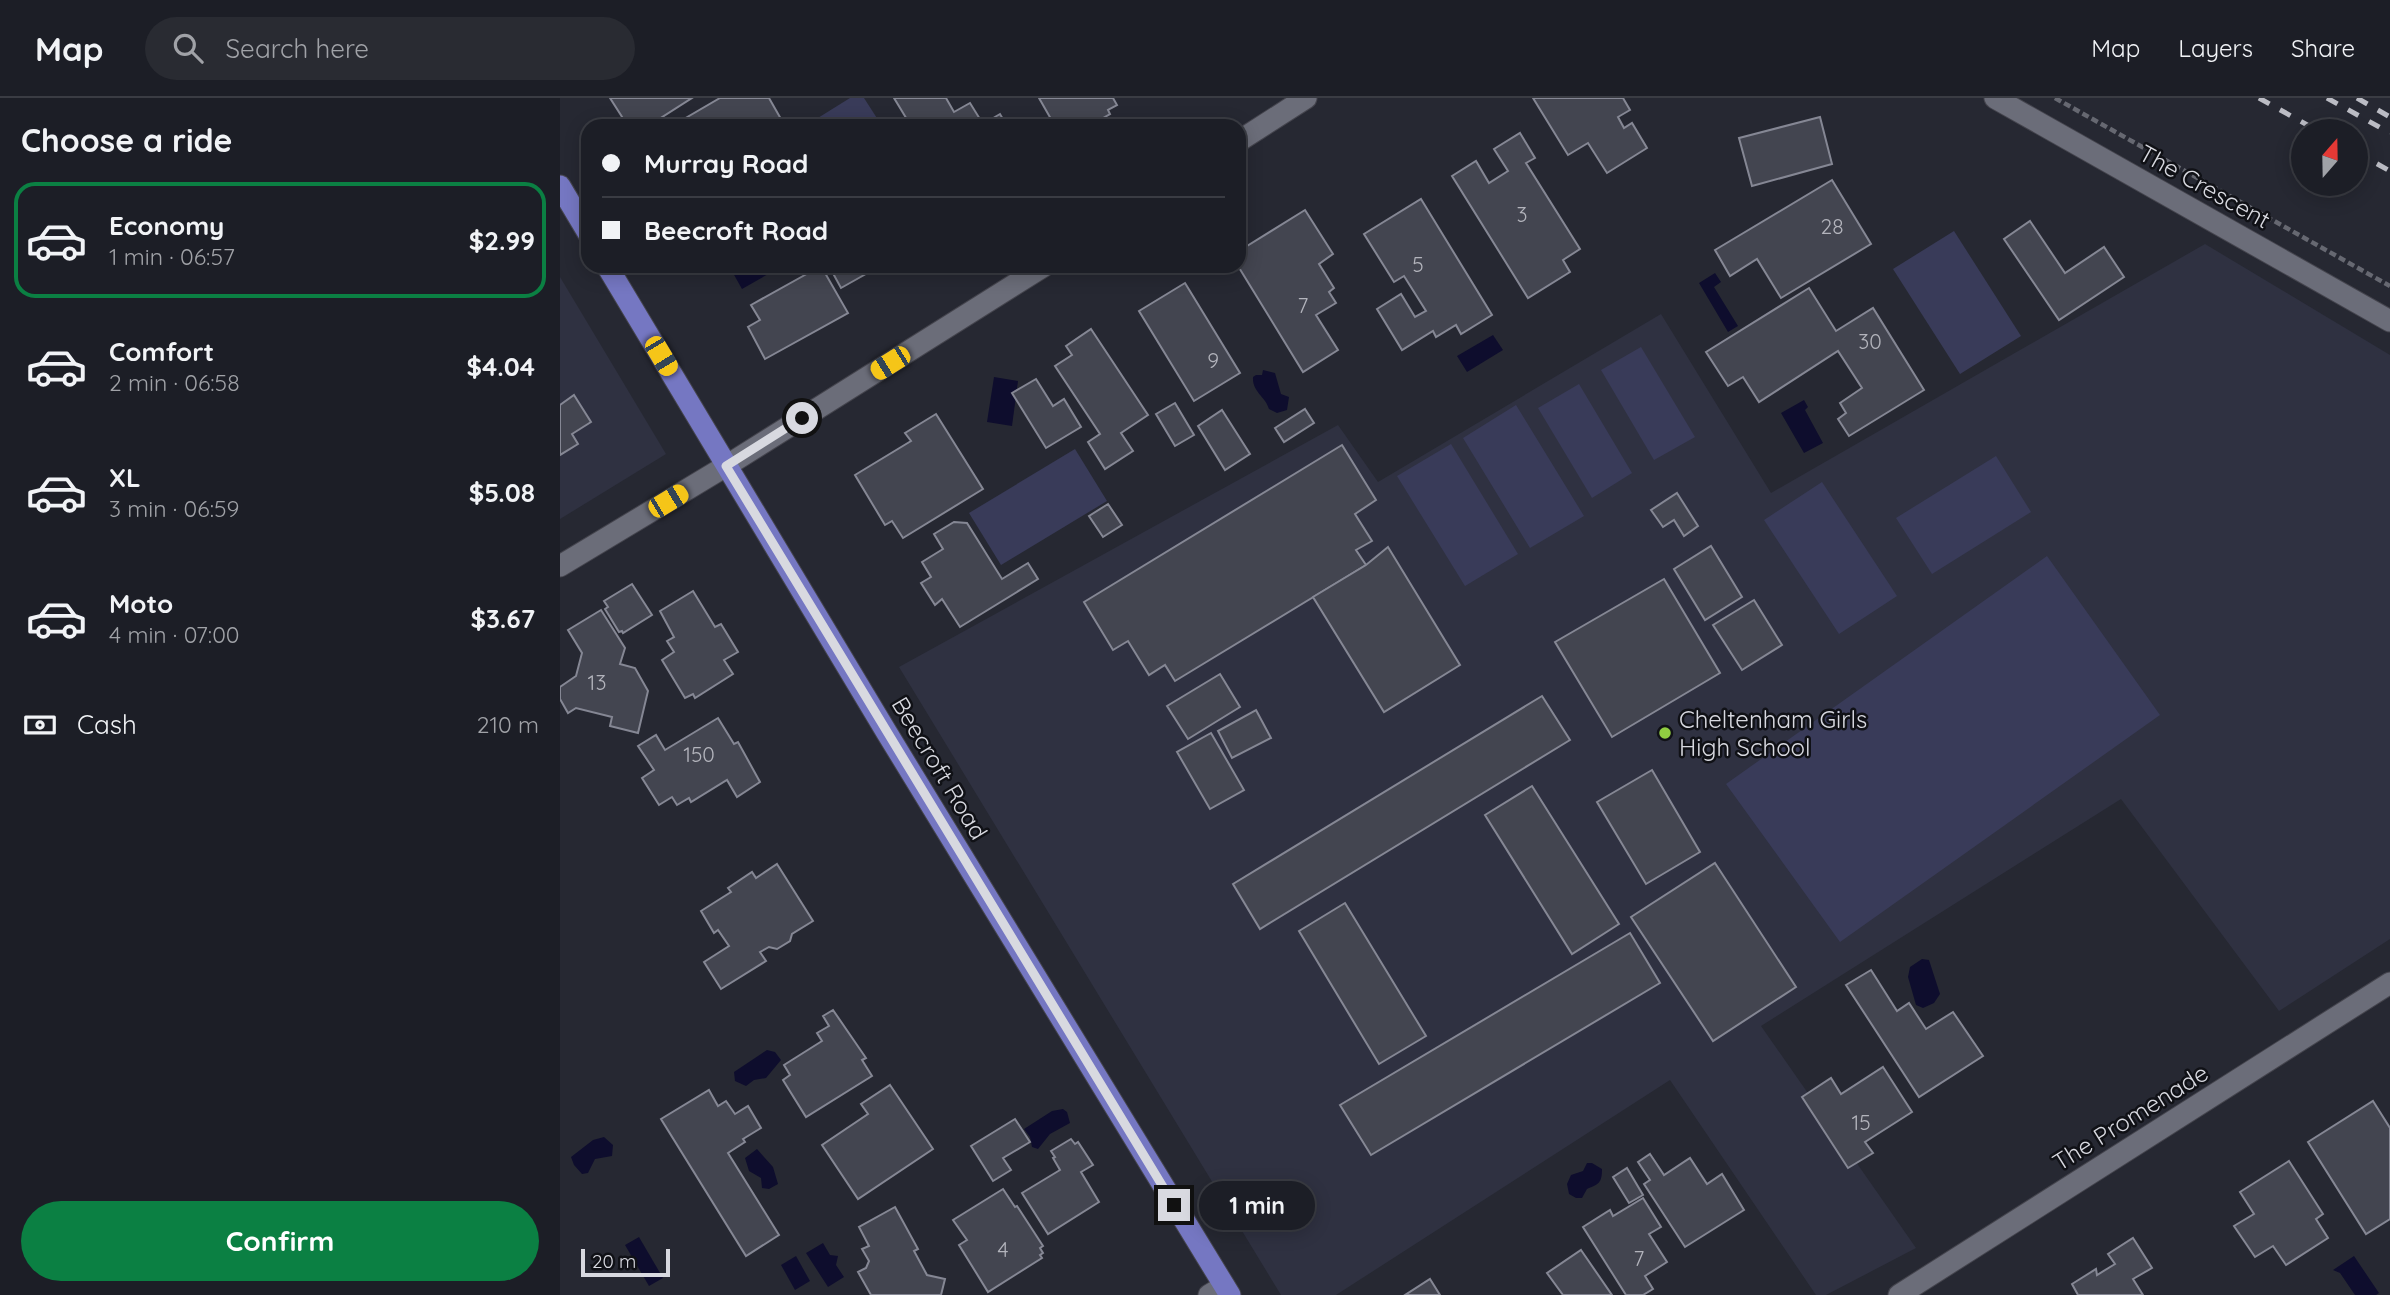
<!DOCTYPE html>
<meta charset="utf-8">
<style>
body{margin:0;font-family:Quicksand,sans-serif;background:#292b32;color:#f1f3f6;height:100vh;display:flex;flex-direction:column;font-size:26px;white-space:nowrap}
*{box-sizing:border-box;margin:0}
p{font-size:23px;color:#a0a2a7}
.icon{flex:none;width:38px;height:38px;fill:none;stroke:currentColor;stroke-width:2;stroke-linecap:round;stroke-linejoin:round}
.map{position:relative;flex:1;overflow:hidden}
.details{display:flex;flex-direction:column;background:#1c1e26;width:560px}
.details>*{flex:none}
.banner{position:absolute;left:21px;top:21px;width:665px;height:154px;border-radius:21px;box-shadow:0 4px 18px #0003,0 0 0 2px #3a3c43;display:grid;align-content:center;height:154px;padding:0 21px;background:#1c1e26}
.needle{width:46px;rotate:20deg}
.fabs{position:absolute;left:1731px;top:21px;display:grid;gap:14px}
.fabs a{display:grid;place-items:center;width:77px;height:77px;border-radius:50%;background:#1c1e26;box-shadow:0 4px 18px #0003,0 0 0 2px #3a3c43;font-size:35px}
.scale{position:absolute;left:21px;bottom:18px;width:89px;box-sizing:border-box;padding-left:7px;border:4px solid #d8d9e0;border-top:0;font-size:19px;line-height:24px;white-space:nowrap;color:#d8d9e0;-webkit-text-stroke:5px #101116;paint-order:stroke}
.end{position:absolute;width:32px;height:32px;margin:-16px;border:9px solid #d8d9e0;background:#111;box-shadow:0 0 0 4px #111}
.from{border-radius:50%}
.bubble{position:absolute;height:49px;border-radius:24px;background:#1c1e26;box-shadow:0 4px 18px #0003,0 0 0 2px #3a3c43;font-size:23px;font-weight:800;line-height:49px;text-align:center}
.car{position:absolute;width:21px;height:42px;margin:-21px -10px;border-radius:9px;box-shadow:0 0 5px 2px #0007;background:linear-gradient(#f5c518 24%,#345 0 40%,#f5c518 0 76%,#345 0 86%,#f5c518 0)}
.banner b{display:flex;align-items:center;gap:24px;height:66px;font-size:26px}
.banner b+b{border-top:2px solid #3a3c43}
.banner i{width:18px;height:18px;background:#f1f3f6}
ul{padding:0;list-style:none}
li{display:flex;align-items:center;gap:21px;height:116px;margin:0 14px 10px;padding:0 7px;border:4px solid transparent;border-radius:21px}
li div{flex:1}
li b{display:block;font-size:26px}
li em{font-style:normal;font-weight:800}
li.current{border-color:#0b8043}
li>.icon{width:63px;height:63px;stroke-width:1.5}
h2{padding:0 21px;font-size:32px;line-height:84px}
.pay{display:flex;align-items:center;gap:18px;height:77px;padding:0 21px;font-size:26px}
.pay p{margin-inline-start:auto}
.primary-button{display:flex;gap:14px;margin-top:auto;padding:14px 21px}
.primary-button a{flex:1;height:80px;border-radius:42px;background:#0b8043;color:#fff;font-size:28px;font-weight:800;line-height:80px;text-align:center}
header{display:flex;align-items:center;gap:42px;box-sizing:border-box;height:98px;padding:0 35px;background:#1c1e26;border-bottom:2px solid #3a3c43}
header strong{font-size:33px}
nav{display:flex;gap:38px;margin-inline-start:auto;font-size:24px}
.search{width:490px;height:63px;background:#292b32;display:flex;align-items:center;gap:18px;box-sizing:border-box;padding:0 24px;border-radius:38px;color:#a0a2a7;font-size:26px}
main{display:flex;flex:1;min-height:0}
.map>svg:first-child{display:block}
</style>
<header>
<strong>Map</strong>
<div class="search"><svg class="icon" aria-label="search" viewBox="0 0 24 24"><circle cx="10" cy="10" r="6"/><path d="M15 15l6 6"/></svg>Search here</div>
<nav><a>Map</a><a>Layers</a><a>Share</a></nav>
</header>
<main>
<section class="details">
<h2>Choose a ride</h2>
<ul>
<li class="current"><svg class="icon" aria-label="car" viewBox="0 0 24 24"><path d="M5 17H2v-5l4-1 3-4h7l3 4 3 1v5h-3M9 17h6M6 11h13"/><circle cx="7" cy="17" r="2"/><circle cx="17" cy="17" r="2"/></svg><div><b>Economy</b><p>1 min · 06:57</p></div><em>$2.99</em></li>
<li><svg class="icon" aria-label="car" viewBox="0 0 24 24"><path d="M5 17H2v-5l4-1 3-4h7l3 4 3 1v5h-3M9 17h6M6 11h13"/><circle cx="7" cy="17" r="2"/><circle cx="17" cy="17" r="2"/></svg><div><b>Comfort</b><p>2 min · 06:58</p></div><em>$4.04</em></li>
<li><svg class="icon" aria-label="car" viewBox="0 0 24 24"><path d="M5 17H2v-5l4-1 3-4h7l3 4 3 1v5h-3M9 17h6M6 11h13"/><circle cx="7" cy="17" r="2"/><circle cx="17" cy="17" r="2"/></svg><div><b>XL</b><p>3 min · 06:59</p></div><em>$5.08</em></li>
<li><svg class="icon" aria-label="car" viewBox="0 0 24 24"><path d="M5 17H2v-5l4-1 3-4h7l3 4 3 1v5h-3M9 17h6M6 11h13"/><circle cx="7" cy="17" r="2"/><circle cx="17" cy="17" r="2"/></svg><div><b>Moto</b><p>4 min · 07:00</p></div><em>$3.67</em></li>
</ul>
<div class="pay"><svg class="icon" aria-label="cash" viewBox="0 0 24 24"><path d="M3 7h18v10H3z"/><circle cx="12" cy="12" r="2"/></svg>Cash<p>210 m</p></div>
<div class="primary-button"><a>Confirm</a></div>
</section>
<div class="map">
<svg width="1830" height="1197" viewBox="0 0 1830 1197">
<rect width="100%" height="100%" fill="#262832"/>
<g fill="#2f3141">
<path d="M1645,146L1830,257V841L1719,913L1561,701L1201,928L1356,1150L1266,1197H1256L1110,982L776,1197H721L339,569L778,327L818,384L1101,216L1211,395Z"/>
<path d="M0,179L106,356L0,421Z"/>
</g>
<g fill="#393b59">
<path d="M290,0H304L322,28H245Z"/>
<path d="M1394,133L1461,238L1400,276L1333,171Z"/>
<path d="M1081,249L1135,339L1094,362L1041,272Z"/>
<path d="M1019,286L1072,375L1032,400L978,310Z"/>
<path d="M956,307L1024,418L970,450L903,340Z"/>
<path d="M891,346L958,456L905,488L837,378Z"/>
<path d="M515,351L547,403L441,467L409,415Z"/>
<path d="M1436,358L1471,414L1372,476L1336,420Z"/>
<path d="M1262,384L1337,498L1279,536L1204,422Z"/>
<path d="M1487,458L1600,617L1280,844L1166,686Z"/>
</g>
<g fill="#0e0d2d">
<path d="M185,168H215L217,171L182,191L173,175Z"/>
<path d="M1155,175L1161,184L1154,189L1178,228L1168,234L1139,185Z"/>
<path d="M933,237L943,252L907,274L897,258Z"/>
<path d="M703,272L715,275L721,296L729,299L727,312L717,315L709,311C705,298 692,294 693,279L696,277H702Z"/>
<path d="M434,279L458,283L452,328L427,324Z"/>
<path d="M1244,302L1248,309L1245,312L1263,345L1244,355L1221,315Z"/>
<path d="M1362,861L1369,862L1380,896L1374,905L1363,910L1356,907L1348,879L1350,869Z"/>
<path d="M207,952L215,954L221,962L206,980L194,982L186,988L175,983L174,974Z"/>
<path d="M503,1011L507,1014L510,1025L490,1036L478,1051L472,1049L470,1039L464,1031L492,1013Z"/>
<path d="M44,1039L53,1047L52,1058L35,1061L28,1075L22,1076L14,1067L11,1059L33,1042Z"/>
<path d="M197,1051L213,1069L218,1086L209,1091L202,1090L201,1080L189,1073L185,1060Z"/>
<path d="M1027,1065H1032L1042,1071C1042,1085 1039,1086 1027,1091L1022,1100H1016L1009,1096L1007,1086L1011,1077L1023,1073Z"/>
<path d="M79,1139L103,1180L89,1188L65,1147Z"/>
<path d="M263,1145L270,1157L278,1158L276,1167L284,1179L268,1189L246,1155Z"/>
<path d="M236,1158L250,1183L235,1192L221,1167Z"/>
<path d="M1794,1158L1819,1195L1816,1197H1795L1780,1175L1773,1172Z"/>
</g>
<g fill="#434550" stroke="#858794" stroke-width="2">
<path d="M50,0H132L93,25L94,28H63L64,22Z"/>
<path d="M160,0H209L225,28H112Z"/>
<path d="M334,0H386L394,14L410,5L423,26L440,16L447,28H351Z"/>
<path d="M479,0H553L557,7L548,12L550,16L529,28H495Z"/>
<path d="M973,0H1063L1070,12L1058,19L1064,30L1072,25L1087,50L1047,75L1028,45L1008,57Z"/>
<path d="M1260,19L1272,66L1192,88L1179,40Z"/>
<path d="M960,35L975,60L966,65L1020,151L1003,162L1010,174L968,200L892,78L916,63L929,85L948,73L934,51Z"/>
<path d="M1272,82L1311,146L1221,200L1197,161L1170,178L1155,152Z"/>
<path d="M861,101L932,217L901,236L896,227L876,239L873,233L842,252L817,211L841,196L855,219L866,213L844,178L834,184L804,136Z"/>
<path d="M745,112L773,156L759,166L774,190L769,194L776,205L756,217L778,252L743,274L678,168L679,153Z"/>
<path d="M1470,123L1505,175L1544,149L1564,179L1499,222L1444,141Z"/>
<path d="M261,168L288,215L205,261L188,229L200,222L191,207Z"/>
<path d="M269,168H320L281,190Z"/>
<path d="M625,185L680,275L634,303L579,213Z"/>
<path d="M1249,190L1276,233L1313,210L1364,292L1289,338L1278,321L1286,315L1280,305L1302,290L1278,253L1199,304L1183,279L1168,288L1146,254Z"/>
<path d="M531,231L588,317L561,335L573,353L545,371L528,344L540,336L495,268L512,257L506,248Z"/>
<path d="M476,281L493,308L504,301L521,329L486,350L452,295Z"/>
<path d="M14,297L31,324L12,336L18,346L0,357V307Z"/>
<path d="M615,305L634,337L615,348L596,316Z"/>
<path d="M745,311L754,325L724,344L715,330Z"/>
<path d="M662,312L690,356L665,372L638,328Z"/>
<path d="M376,316L423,391L343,440L332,423L325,427L295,377L351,343L345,335Z"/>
<path d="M782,347L816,402L795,416L812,443L796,452L806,467L615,583L605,567L589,577L568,543L553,552L524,504Z"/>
<path d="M1117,395L1138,428L1124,438L1114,422L1103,429L1091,412Z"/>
<path d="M548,406L562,427L543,439L529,418Z"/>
<path d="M394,424L407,425L442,481L468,465L478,481L400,529L382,501L375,507L361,485L371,479L362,464L383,451L374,436Z"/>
<path d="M1151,448L1182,499L1145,522L1114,471Z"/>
<path d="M828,449L900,567L824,614L753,499L806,467Z"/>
<path d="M1104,481L1160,575L1052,639L995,544Z"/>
<path d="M72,486L92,517L63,535L62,533L59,534L45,511L48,509L44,503Z"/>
<path d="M133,493L155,529L161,526L178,554L164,562L173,576L135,600L133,596L125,600L102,562L114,554L107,543L114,539L100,513Z"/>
<path d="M1194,502L1222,547L1182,572L1153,527Z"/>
<path d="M41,512L65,550L60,566L75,570L88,593L78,635L50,628L52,619L16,610L8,615L0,601V589L16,578L22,555L8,532Z"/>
<path d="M660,576L680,609L628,641L607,608Z"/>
<path d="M982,598L1010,642L700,831L673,786Z"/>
<path d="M696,612L711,640L672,660L658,633Z"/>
<path d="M158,620L174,646L178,644L200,684L177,699L167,682L131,704L129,700L117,707L112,699L99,707L82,680L94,672L78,648L96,637L105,652Z"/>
<path d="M651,635L684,692L650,711L617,654Z"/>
<path d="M1092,672L1140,754L1086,786L1037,704Z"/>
<path d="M972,688L1059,826L1012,856L925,717Z"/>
<path d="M1155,765L1236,889L1153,943L1071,819Z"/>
<path d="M217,766L253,823L232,836L230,843L217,851L209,849L200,854L206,863L161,891L144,864L169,848L158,832L154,835L141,813L171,794L168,790L192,774L196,780Z"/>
<path d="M785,805L866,938L819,966L739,833Z"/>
<path d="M1070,835L1100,885L811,1057L780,1007Z"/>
<path d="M1311,872L1337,913L1349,905L1366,931L1393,914L1423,958L1359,999L1286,887Z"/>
<path d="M273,912L306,960L302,962L312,978L246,1019L223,982L230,977L224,967L262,943L257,935L269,928L263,918Z"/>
<path d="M1323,969L1352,1014L1305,1044L1313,1055L1288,1070L1242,999L1271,980L1281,996Z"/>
<path d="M330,987L373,1051L298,1101L262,1047L308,1016L301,1006Z"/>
<path d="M149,992L158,1008L166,1003L175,1016L188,1008L201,1030L183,1041L185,1044L168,1055L219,1137L186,1158L101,1021Z"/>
<path d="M1813,1003L1830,1030V1121L1806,1136L1748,1044Z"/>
<path d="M455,1021L470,1044L443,1060L451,1072L433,1083L411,1048Z"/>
<path d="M511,1041L515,1046L518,1044L533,1067L521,1074L539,1104L488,1136L462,1095L500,1072L493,1060L495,1059L491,1053Z"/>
<path d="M1090,1056L1104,1077L1130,1060L1147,1086L1162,1076L1184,1112L1125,1149L1084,1086L1090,1082L1078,1064Z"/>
<path d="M1729,1063L1763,1116L1756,1121L1768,1140L1726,1167L1713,1148L1695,1159L1674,1128L1694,1116L1680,1094Z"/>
<path d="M1067,1070L1083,1097L1069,1105L1053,1079Z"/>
<path d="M443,1091L455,1109L457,1108L483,1148L480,1150L483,1155L480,1157L482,1160L428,1194L399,1147L407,1142L393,1122Z"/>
<path d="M1083,1100L1101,1129L1089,1136L1107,1164L1085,1178L1093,1191L1083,1197H1066L1023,1129L1050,1112L1053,1118Z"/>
<path d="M335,1109L358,1151L354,1153L367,1177L385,1181L381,1197H311L298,1174L306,1170L309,1163L302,1151L309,1148L299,1129Z"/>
<path d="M1573,1140L1592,1170L1573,1181L1583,1197H1518L1512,1186L1536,1171L1537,1177L1555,1166L1548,1156Z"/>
<path d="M1021,1152L1052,1197H1003L987,1175Z"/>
<path d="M870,1181L880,1197H845Z"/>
</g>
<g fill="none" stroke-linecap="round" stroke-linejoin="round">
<g stroke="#44444d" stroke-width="23">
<g id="street">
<path d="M1435,0L1830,223"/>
<path d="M679,43L746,0"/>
<path d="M0,468L166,368L484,168"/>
<path d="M649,1197L664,1188"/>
<path d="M1339,1197L1830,885"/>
</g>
</g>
<g stroke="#44444d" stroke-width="23">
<g id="primary">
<path d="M0,88L28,135"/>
<path d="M47,168L327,635L670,1197"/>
</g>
</g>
<path stroke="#666871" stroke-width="4.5" stroke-dasharray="7 3.5" stroke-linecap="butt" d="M1495,0L1830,188"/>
<use href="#street" stroke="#6b6d79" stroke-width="21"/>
<use href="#primary" stroke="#7577c2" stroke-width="21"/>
<g stroke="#bbbcc4" stroke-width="5" stroke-dasharray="12 12" stroke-linecap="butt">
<path d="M1699,0L1758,33"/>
<path d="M1767,0L1830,35"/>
<path d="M1797,0L1830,19"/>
<path d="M1796,54L1830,73"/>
</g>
</g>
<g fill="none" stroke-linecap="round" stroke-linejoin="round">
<path stroke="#d8d9e0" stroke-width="9" d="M242,320L166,368L614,1107"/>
</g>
<circle fill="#90cd41" stroke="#101116" stroke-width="2.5" cx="1105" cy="635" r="7"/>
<g text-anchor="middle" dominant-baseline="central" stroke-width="5" stroke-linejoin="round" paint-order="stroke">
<g font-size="21" fill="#b3b4bc">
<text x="962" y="116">3</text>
<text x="1272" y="128">28</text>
<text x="858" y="166">5</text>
<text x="743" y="207">7</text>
<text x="1310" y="243">30</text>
<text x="653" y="262">9</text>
<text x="37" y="584">13</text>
<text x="139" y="656">150</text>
<text x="1301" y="1024">15</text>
<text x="443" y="1151">4</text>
<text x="1079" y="1160">7</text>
</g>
<g font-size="24" fill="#d8d9e0" stroke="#101116">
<text transform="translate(1645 88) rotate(29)">The Crescent</text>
<text transform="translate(380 670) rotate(59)">Beecroft Road</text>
<text transform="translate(1570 1019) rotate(-32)">The Promenade</text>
</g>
<g font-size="24" fill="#d8d9e0" stroke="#101116" text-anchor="start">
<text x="1119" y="621">Cheltenham Girls<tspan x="1119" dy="28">High School</tspan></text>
</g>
</g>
</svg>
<div class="fabs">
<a><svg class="needle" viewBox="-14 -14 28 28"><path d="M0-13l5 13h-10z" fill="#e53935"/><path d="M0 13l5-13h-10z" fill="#a0a2a7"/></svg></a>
</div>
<div class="scale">20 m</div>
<i class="end from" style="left:242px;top:320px"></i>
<i class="end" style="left:614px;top:1107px"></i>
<div class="bubble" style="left:639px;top:1083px;width:116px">1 min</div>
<i class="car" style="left:101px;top:258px;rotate:149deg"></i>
<i class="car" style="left:330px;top:265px;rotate:238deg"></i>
<i class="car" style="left:108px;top:403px;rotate:59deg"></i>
<div class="banner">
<b><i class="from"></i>Murray Road</b>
<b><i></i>Beecroft Road</b>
</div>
</div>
</main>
